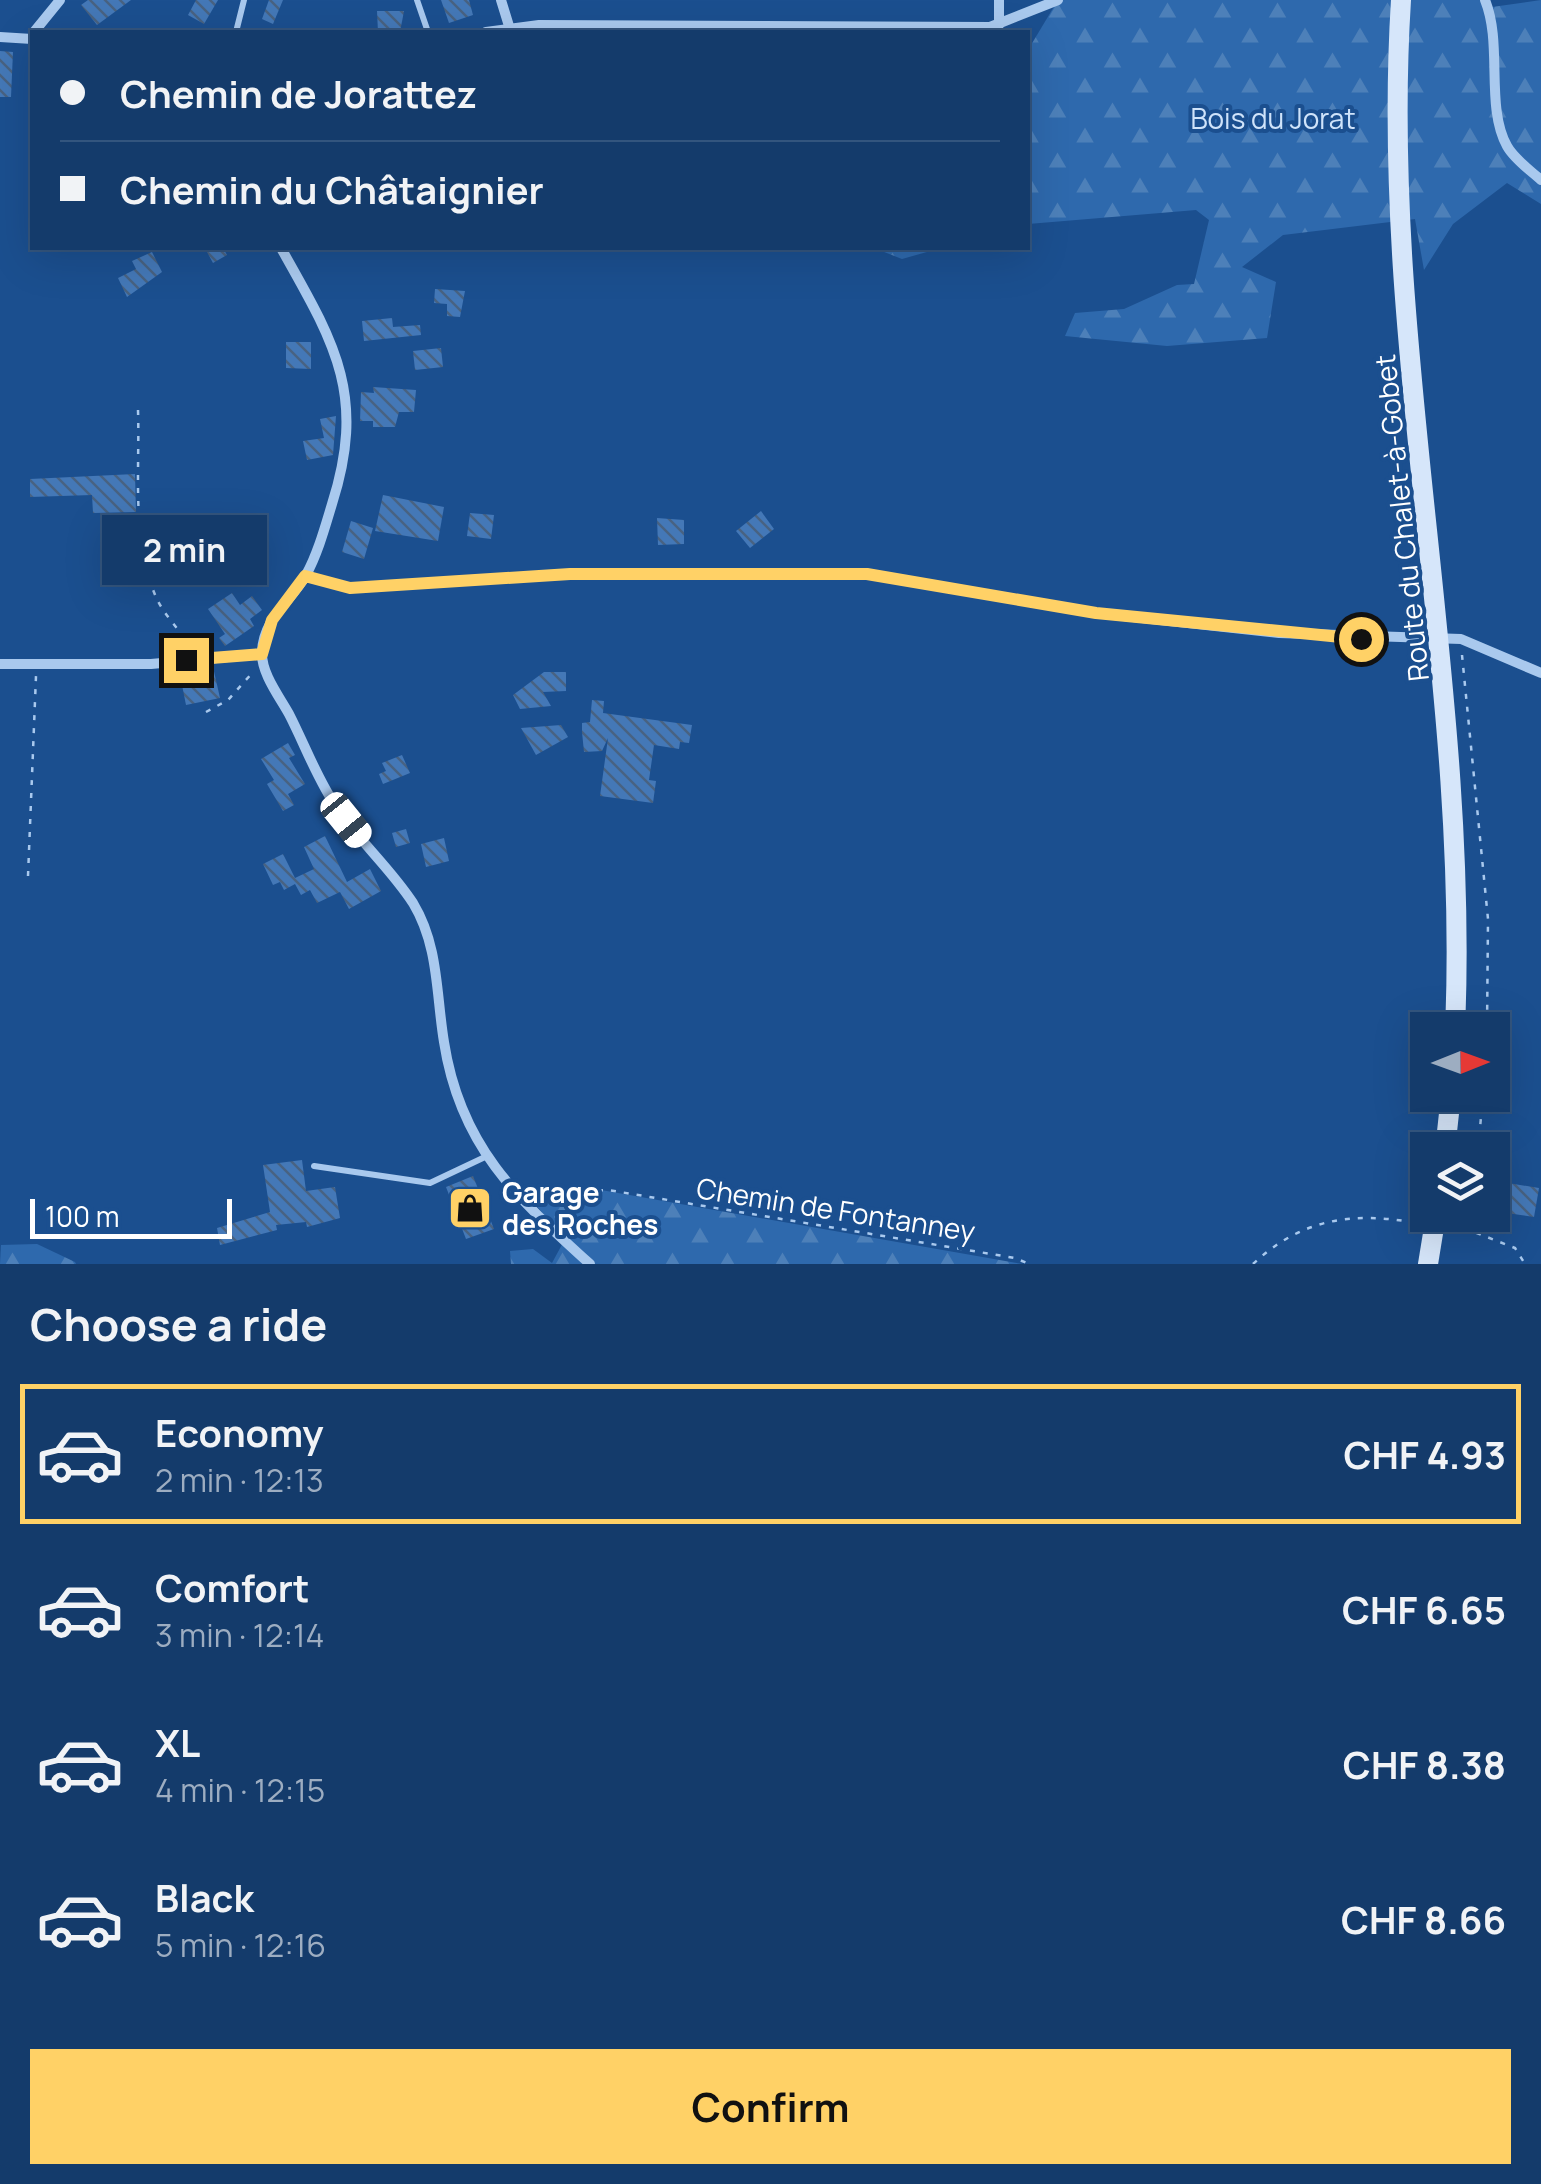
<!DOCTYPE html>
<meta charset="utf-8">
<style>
body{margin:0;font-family:Manrope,sans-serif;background:#214673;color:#f1f3f6;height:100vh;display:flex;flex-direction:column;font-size:38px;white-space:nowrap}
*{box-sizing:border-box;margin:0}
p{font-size:32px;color:#9dadc1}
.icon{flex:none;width:55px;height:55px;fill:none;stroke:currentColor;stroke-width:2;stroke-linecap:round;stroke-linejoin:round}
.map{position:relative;height:1264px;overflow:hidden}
.drawer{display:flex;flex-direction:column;background:#143b6b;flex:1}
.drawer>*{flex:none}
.banner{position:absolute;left:30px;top:30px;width:1000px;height:220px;border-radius:0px;box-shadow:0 10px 40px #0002,0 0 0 2px #33557e;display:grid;align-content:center;height:220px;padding:0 30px;background:#143b6b}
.needle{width:65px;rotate:89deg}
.buttons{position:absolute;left:1410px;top:1012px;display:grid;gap:20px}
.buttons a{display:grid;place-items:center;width:100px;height:100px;border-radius:0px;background:#143b6b;box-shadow:0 10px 40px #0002,0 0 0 2px #33557e;font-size:50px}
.scale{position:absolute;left:30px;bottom:25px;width:202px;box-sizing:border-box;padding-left:10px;border:5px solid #fff;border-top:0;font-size:28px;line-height:35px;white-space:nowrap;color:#fff;-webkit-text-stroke:8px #1b4f8f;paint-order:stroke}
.end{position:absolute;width:45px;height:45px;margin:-22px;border:12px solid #ffd166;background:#111;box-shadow:0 0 0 5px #111}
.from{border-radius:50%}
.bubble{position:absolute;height:70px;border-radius:0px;background:#143b6b;box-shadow:0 10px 40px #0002,0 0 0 2px #33557e;font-size:32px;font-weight:700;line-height:70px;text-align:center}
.car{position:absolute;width:30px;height:60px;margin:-30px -15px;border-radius:12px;box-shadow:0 0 8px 2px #0007;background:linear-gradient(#fff 24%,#345 0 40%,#fff 0 76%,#345 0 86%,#fff 0)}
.banner b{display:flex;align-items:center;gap:35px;height:95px;font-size:38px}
.banner b+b{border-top:2px solid #33557e}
.banner i{width:25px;height:25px;background:#f1f3f6}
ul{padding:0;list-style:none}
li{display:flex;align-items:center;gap:30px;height:140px;margin:0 20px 15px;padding:0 10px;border:5px solid transparent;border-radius:0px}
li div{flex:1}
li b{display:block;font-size:38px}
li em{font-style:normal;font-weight:700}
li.on{border-color:#ffd166}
li>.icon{width:90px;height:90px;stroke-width:1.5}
h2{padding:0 30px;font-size:45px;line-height:120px}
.action{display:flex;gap:20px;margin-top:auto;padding:20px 30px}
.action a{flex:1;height:115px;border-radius:0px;background:#ffd166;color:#111;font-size:40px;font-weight:700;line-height:115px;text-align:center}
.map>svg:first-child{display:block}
</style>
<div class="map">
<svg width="1541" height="1264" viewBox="0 0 1541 1264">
<defs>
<pattern id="forest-firs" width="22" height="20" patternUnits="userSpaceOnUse" patternTransform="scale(2.5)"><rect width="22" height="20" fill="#2e69ad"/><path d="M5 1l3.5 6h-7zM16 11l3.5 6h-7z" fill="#4d80b9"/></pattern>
<pattern id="building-back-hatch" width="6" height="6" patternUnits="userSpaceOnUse" patternTransform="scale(2.5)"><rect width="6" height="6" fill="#4478b7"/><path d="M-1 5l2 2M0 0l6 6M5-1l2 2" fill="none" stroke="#486282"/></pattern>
</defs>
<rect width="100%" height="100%" fill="#1b4f8f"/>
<g fill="url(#forest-firs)">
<path d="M1058,0H1481L1485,8L1541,0V204L1507,183L1453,224L1424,270L1415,219L1283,235L1242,267L1276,282L1267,338L1167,346L1065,336L1075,313L1124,309L1177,285L1194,284L1209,220L1196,210L1028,224V50Z"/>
<path d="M874,248H941L902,259Z"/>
<path d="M547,1188L601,1190L1022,1264H511L510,1251L533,1249L552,1263L565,1239L534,1203Z"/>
<path d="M37,1244L75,1262L76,1264H0L1,1245Z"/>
</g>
<g fill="url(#building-back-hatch)">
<path d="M88,0H131L97,25L81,5Z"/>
<path d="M196,0H218L204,24L188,15Z"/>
<path d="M269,0H283L273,24L262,19Z"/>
<path d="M441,0H469L473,15L449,23Z"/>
<path d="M377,11H404L400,32H378Z"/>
<path d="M0,51L13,52L11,97H0Z"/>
<path d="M215,248H223L227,255L213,263L207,252Z"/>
<path d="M152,252L162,272L127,297L118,278L136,269L132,261Z"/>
<path d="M435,289L465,291L460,317L447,316V304L434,303Z"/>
<path d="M392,318L393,327L420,325L421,335L364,341L362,321Z"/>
<path d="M286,342H311V369L286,368Z"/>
<path d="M441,348L443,367L415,370L413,351Z"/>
<path d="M373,387L416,390L414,412H399L395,427H373V421H360L361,392L374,393Z"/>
<path d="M336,416L333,455L307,460L303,441L324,438L320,419Z"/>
<path d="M135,474L136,512L93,513L92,495L30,497V479Z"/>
<path d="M383,495L444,507L438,541L375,531Z"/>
<path d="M761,511L774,529L750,548L736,531Z"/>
<path d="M470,513L494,515L491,539L467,536Z"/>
<path d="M657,518L684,520V544L658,545Z"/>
<path d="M351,521L373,528L364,559L342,552Z"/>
<path d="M232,593L240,605L252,596L262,610L250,619L254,626L225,646L219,638L225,634L208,609Z"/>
<path d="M213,667L220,698L186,705L179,670Z"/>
<path d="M544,672H566V691L543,692L551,706L520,709L513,695Z"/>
<path d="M592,700L604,701L603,713L692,725L689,743L680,742L679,749L654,745L649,780L656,781L653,803L600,796L608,738L602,751L584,752L582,732V723L590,722Z"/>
<path d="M561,725L568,737L536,755L521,728Z"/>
<path d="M288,743L295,755L289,758L305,784L288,794L294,805L283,811L267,784L274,780L261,759Z"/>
<path d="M402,755L410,773L383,784L379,774L386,771L382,763Z"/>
<path d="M406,829L410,843L396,847L392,833Z"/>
<path d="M325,836L347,882L370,869L381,891L349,909L340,892L317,903L310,890L301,895L295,884L284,890L280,882L273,885L263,864L283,854L295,878L314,869L304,847Z"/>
<path d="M444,838L449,861L426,867L421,844Z"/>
<path d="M302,1160L306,1191L335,1187L340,1218L307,1227L306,1222L276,1225L277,1230L220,1245L217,1228L270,1212L263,1165Z"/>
<path d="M473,1176L494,1229L466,1239L446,1187Z"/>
<path d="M1496,1181L1539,1188L1534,1217L1492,1211Z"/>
</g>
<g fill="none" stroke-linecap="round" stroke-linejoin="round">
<g stroke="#a9c9ee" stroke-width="2.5" stroke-dasharray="5 8" stroke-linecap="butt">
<path d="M138,410C140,470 131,541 156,597C162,611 174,624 183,636"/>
<path d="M1462,655L1488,919L1487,1030"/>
<path d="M206,712L228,700L254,671"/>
<path d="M28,876L36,676"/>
<path d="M1478,1150L1483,1095"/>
<path d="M533,1192L608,1190L1015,1258L1029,1264"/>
<path d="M1464,1228L1515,1248L1525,1264"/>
<path d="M1451,1229L1464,1228L1470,1215"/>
<path d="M1253,1264C1301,1219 1352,1211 1416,1223"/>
</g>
<g stroke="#a9c9ee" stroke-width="6">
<path d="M417,0L428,32"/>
<path d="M236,32L244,0"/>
<path d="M314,1166L430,1183L485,1157"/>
</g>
<g stroke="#a9c9ee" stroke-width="10">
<path d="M501,0L509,26"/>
<path d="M999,0V25"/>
<path d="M1485,0C1503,44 1485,106 1507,146C1514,159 1531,171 1541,180"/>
<path d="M34,32L60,0"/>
<path d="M486,32L539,25L990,27L1058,0"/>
<path d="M0,37L32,39"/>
<path d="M281,248C334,342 367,394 332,504C325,527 318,553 306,575C291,602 263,618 262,652C261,673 279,696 289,714C305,745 317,779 337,808C360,842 391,869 413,903C439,946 436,994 444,1042C460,1146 516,1197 590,1264"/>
<path d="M305,576L350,588L570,574H867L1096,613L1279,633L1461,639L1541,673"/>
<path d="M0,664H151L262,654"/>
</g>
<g stroke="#d6e6fa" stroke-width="20">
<path d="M1401,0C1379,345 1470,685 1455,1030"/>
<path d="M1445,1150L1451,1095"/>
<path d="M1428,1264L1436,1215"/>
</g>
</g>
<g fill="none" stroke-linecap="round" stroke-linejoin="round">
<path stroke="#ffd166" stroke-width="12" d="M186,660L262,654L272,620L305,576L350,588L570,574H867L1096,613L1361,639"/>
</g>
<defs>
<g id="shop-square" transform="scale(2.25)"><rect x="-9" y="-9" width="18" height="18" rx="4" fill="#ffd166" stroke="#1b4f8f"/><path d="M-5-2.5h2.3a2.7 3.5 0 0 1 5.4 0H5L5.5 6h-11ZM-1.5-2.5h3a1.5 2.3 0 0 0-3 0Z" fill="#111"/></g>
</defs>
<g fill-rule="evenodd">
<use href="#shop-square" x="470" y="1208"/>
</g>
<g text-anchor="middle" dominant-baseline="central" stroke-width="8" stroke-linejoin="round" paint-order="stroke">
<g font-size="28" fill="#cfe3fa" stroke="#1b4f8f">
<text x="1273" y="118">Bois du Jorat</text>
</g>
<g font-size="28" fill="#fff" stroke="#1b4f8f">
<text transform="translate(1401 518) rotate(-96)">Route du Chalet-à-Gobet</text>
<text transform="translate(836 1209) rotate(9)">Chemin de Fontanney</text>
</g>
<g font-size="28" font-weight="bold" fill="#fff" stroke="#1b4f8f" text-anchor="start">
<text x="502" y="1192">Garage<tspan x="502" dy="32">des Roches</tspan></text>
</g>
</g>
</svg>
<div class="buttons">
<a><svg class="needle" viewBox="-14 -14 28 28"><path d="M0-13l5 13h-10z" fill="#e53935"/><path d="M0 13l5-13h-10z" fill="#9dadc1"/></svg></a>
<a><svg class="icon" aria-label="layers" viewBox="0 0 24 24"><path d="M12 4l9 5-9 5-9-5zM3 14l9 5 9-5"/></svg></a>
</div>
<div class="scale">100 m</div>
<i class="end from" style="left:1361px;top:639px"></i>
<i class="end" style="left:186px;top:660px"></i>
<div class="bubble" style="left:102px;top:515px;width:165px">2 min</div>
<i class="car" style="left:346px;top:820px;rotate:141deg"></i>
<div class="banner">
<b><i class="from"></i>Chemin de Jorattez</b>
<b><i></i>Chemin du Châtaignier</b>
</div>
</div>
<section class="drawer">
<h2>Choose a ride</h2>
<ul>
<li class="on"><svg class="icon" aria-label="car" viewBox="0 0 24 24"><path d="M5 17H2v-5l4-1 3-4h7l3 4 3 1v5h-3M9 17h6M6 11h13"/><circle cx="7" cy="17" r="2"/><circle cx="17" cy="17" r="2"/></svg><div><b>Economy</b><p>2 min · 12:13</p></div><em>CHF 4.93</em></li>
<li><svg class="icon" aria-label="car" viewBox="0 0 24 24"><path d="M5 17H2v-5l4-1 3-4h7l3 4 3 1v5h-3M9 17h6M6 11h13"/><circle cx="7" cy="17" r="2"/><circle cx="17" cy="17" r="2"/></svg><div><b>Comfort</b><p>3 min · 12:14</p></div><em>CHF 6.65</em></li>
<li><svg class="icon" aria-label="car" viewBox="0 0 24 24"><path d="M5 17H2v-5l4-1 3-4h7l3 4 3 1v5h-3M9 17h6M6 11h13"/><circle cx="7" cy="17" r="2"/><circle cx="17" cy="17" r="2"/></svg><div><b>XL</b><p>4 min · 12:15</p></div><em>CHF 8.38</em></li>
<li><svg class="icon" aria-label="car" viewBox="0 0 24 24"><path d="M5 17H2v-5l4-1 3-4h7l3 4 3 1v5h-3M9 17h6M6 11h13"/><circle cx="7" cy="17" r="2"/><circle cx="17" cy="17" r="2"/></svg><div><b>Black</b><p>5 min · 12:16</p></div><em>CHF 8.66</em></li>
</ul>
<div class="action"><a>Confirm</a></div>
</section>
